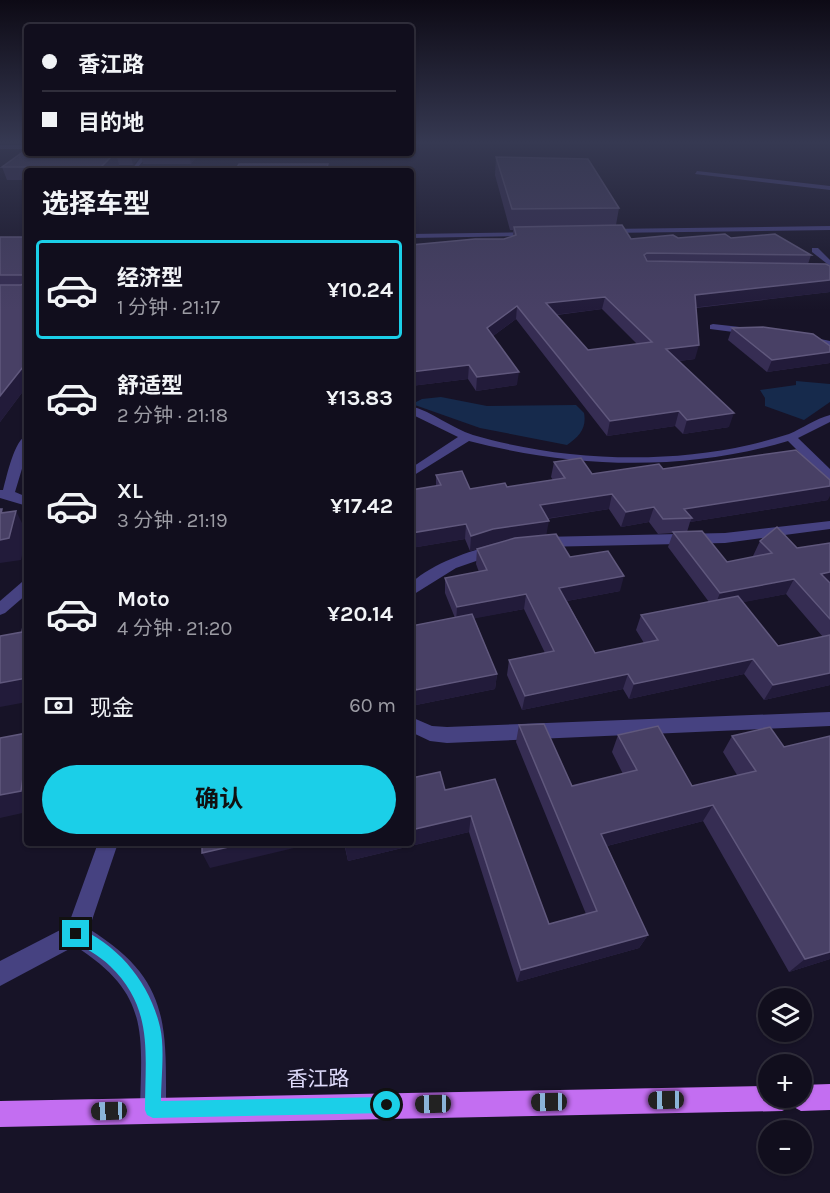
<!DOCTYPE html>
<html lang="zh">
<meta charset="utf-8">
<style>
body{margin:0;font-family:Karla,"Noto Sans SC",sans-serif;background:#1e1c2a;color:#f1f3f6;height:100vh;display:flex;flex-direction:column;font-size:22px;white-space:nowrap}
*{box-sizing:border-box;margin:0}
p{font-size:20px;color:#9c9ca4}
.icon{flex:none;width:33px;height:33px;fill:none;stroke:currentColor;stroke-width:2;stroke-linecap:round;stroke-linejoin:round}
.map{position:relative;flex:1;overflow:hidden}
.sheet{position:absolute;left:24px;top:168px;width:390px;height:678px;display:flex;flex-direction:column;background:#110e1d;border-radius:6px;box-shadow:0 2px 4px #0004,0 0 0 2px #302e3b}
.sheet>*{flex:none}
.banner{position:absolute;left:24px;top:24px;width:390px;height:132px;border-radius:6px;box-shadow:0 2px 4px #0004,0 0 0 2px #302e3b;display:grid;align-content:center;height:132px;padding:0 18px;background:#110e1d}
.tools{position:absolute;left:758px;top:988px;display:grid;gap:12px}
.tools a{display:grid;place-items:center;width:54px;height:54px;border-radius:50%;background:#110e1d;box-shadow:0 2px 4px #0004,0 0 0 2px #302e3b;font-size:30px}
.end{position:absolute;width:27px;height:27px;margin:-14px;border:8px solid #1bcfe8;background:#111;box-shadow:0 0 0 3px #111}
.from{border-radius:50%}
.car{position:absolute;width:18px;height:36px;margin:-18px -9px;border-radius:8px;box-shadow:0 0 4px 2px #0007;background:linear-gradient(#222 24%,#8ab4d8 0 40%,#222 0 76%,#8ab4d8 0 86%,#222 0)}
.banner b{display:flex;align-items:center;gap:21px;height:57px;font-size:22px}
.banner b+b{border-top:2px solid #302e3b}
.banner i{width:15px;height:15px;background:#f1f3f6}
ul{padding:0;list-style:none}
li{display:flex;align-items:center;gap:18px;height:99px;margin:0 12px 9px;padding:0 6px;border:3px solid transparent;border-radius:6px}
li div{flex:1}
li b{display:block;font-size:22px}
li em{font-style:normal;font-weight:700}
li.active{border-color:#1bcfe8}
li>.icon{width:54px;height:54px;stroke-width:1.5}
h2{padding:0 18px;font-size:27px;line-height:72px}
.pay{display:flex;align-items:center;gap:15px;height:66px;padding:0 18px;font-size:22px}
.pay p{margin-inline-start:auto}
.primary-button{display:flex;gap:12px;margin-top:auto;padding:12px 18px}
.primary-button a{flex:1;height:69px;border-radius:36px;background:#1bcfe8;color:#111;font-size:24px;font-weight:700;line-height:69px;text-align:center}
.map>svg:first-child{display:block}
</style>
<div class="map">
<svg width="830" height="1193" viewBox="0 0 830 1193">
<rect width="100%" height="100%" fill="#171327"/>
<g fill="#162a4c">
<path d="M796,381L830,384V402L804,420L765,406V398L760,390L796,385Z"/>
<path d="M441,397L487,406L576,405L584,413C587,428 579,437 567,445L480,428L412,404L422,399Z"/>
</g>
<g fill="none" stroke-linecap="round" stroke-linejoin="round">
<g fill="#464281" fill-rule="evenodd">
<rect x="0" y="145" width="27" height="4"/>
<path d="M144,153H150L137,168H133Z"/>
<path d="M697,171L830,186V190L695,174Z"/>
<path d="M812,248H818L830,260V266L812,252Z"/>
<path d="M713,324L749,328L754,331L749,334L710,329V325Z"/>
<path d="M806,336L830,341V347L803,341L801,339Z"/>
<path d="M411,406C433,412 451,428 473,435C559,460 661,465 749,445C762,442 776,438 789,434C803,428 815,419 830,415V422L798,438L830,469V480L826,479L788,441C683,472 574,468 469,441L411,477V468L458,437L411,414Z"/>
<path d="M27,435V452L15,492L27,497V506L0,498V490H3C7,476 14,440 27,435Z"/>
<path d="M830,521V529L725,543L541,547L534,542L541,537L725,533Z"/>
<path d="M497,544L502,546L504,549L502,552L456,568L411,596V583C435,562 467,552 497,544Z"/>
<path d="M27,581V594L5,613L0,615V601L22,582Z"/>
<path d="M830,712V726L447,743L430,741L411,732V717L432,726L447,727Z"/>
<path d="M98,843H118L89,929C170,979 166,1024 166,1109L162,1118L153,1122L144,1118L140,1109C142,1031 149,993 75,946L0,986V961L68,926Z"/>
</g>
<g fill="#464281" fill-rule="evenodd">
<path d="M830,226V230L606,233L602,231L606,229Z"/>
<path d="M534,232L535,234L531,236L411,238V234Z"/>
</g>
<path fill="#c36ef1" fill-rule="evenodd" d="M830,1084V1110L801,1111L792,1106L782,1111L0,1127V1101L768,1086V1098H801V1085Z"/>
</g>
<g fill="#362d53" fill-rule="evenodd">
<path d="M27,153H199L191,164H143L141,155L133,165H119L113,171H27V180H7L2,167Z"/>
<path d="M496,157L619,208L616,225L631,239L731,238L811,255L808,264L830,292L696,308L695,359L679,361L729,427L683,434L675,426L607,436L516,319L493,336L517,385L476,391L468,379L411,386V245L504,239L513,236V230H510L495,175ZM602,309L637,344L588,350L557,315Z"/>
<path d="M0,237H27V386L0,422Z"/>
<path d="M732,328L830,346V363L767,372L728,340Z"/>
<path d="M554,462L592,474L663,469L828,500L690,522L687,532L727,562L754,557L753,556L760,541L797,548L830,543V685L764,700L744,674L629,699L623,689L522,710L507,675L509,660L545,653L524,609L474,618L497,674L495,689L416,705L411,688V626L455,618L445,593V578L479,572L476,564L477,549L470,551L465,539L411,548V490L436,486V475L470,489L507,487L553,480L551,477ZM609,509L621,527L649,522L658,534L673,533L668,547L709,602L641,615L636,630L644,643L595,653L567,601L620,591L570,557L546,535L547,519ZM786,594L823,637L778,646L743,602Z"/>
<path d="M519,725L572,786L623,774L612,752L618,735L692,786L737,775L723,752L732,736L770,727L830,959L789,972L703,821L607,846L648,935L639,948L517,982L469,832L348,861L344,843L445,790L495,779L549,924L586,914L516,742Z"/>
</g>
<g fill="#221b3a">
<path d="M115,153H116L119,165L113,171H102L101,167Z"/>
<path d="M130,153H140L141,155L133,165Z"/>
<path d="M189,153H199L191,164Z"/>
<path d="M830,280V292L691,308L695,295Z"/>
<path d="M605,297L602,309L545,316L546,303Z"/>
<path d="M517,306L516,319L486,341L487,328Z"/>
<path d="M699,345L695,359L662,363L666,349Z"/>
<path d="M830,352V363L767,372L772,360Z"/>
<path d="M27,362V386L0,422V396Z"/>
<path d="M469,365L468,379L411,386V372Z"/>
<path d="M519,372L517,385L476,391L477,377Z"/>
<path d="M679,411L675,426L607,436L610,421Z"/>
<path d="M734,413L729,427L683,434L687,420Z"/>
<path d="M830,486V496L828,500L690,522L692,518L684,509Z"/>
<path d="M612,494L609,509L537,520L540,505Z"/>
<path d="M654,507L649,522L621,527L626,512Z"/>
<path d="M2,509L12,527L16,511L27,533L21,560L0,563V540Z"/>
<path d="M549,521L546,536L492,544L470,551L471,536L493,529Z"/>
<path d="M466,524L465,539L411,548V533Z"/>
<path d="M830,572V585L821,574Z"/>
<path d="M624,576L620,591L556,603L559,588Z"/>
<path d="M794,579L786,594L714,608L720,593Z"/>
<path d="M526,594L524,609L456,622L457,607Z"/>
<path d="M753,659L744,674L629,699L634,684Z"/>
<path d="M830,673V685L764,700L773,685Z"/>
<path d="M497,674L495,689L416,705V690Z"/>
<path d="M628,674L623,689L522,710L525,696Z"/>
<path d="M27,678V702L0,707V683Z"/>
<path d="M27,750V812L0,818V795Z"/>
<path d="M713,805L703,821L595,849L601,834Z"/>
<path d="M471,816L469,832L348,861L345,846L357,843H411V830Z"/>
<path d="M246,843H315L210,868L202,853Z"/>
<path d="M648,935L639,948L517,982L521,970Z"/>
<path d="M830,952V959L789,972L805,959Z"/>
</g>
<g fill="#484065" stroke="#60587d" stroke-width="1.5" fill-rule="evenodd">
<path d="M27,149V153H115L101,167H2Z"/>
<path d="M496,157L588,159L619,208L512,209Z"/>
<path d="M239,164H328L326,171H235Z"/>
<path d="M622,225L631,239L673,235L678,238L725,234L731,238L775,234L811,255L647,253L644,255L647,261L826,264L830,266V280L695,295L699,345L666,349L734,413L687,420L679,411L610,421L517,306L487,328L519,372L477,377L469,365L411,372V245L475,239H504L516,235L514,227ZM605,297L652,342L588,350L546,303Z"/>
<path d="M0,237H27V362L0,396V285H21L24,283L23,275H0Z"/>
<path d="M763,327L813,334L830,346V352L772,360L732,328Z"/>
<path d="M796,450L830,480V486L684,509L692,518L663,519L654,507L626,512L612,494L540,505L549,521L493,529L471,536L466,524L411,533V490L441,485L436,475L462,471L470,489L505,483L507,487L565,478L554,462L581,458L592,474L659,464L663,469Z"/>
<path d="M0,509H2L1,513L16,511L9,538L0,540Z"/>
<path d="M777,527L797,548L830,543V572L821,574L830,583V619L794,579L720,593L673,532L702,531L727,562L772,553L760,541Z"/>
<path d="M556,534L570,557L608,551L624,576L559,588L595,653L658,640L641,615L738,596L778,646L830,635V673L773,685L753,659L634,684L628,674L525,696L509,660L554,651L526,594L457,607L445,578L487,570L477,549L515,538Z"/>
<path d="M27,604V678L0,683V636L22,632Z"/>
<path d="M472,614L497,674L416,690L411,673V626Z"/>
<path d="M544,724L572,786L637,770L618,735L658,726L692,786L756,771L732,736L770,727L784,747L830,736V952L805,959L713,805L601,834L648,935L521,970L471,816L411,830V778L440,772L445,790L495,779L549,924L597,911L519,725Z"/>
<path d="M27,733V750L21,791L0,795V738Z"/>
<path d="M202,843H246L202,853Z"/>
<path d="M345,843H357L345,846Z"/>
</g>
<linearGradient id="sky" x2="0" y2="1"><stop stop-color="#0d0a15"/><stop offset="0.46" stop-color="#363952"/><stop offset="1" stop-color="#363952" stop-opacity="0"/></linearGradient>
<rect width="830" height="310" fill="url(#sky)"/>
<path fill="#1bcfe8" d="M76,927C118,944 150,983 160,1027C165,1048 161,1079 161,1101L387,1097L393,1099L395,1105L393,1111L387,1113L153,1118L147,1115L145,1110C145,1054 154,1008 110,966C99,955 84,948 71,939L69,934L71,929Z"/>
<g text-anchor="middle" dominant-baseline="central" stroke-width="4.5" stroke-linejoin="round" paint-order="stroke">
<g font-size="21" fill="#e0dcfc" stroke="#171327">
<text transform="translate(318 1079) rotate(-1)">香江路</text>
</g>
</g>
</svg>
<div class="tools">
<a><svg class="icon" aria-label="layers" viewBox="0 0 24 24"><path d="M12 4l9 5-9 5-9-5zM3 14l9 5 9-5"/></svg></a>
<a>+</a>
<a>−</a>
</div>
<i class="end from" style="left:387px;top:1105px"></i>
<i class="end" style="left:76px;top:934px"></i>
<i class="car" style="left:666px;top:1100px;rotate:269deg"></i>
<i class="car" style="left:549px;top:1102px;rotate:269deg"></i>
<i class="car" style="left:433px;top:1104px;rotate:269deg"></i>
<i class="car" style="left:109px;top:1111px;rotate:268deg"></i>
<div class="banner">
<b><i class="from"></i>香江路</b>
<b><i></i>目的地</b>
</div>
<section class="sheet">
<h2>选择车型</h2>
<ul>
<li class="active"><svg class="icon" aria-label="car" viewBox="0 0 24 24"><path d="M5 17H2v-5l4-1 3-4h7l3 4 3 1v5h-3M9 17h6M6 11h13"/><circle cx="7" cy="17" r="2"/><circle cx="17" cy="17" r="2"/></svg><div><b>经济型</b><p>1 分钟 · 21:17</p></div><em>¥10.24</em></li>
<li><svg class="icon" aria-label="car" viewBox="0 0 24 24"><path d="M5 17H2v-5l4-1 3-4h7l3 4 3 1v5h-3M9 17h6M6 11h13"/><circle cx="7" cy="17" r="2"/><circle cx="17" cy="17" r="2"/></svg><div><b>舒适型</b><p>2 分钟 · 21:18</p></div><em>¥13.83</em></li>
<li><svg class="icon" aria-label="car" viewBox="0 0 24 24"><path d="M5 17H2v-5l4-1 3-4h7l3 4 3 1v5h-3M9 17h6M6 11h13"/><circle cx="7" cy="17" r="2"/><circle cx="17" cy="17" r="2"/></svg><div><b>XL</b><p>3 分钟 · 21:19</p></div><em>¥17.42</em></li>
<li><svg class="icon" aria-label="car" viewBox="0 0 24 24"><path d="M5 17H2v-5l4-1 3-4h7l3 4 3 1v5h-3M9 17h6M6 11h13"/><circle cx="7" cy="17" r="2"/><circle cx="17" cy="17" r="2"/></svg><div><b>Moto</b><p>4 分钟 · 21:20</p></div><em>¥20.14</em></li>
</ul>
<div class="pay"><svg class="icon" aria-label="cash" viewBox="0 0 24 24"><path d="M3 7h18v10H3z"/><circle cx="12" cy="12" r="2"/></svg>现金<p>60 m</p></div>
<div class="primary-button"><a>确认</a></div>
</section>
</div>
